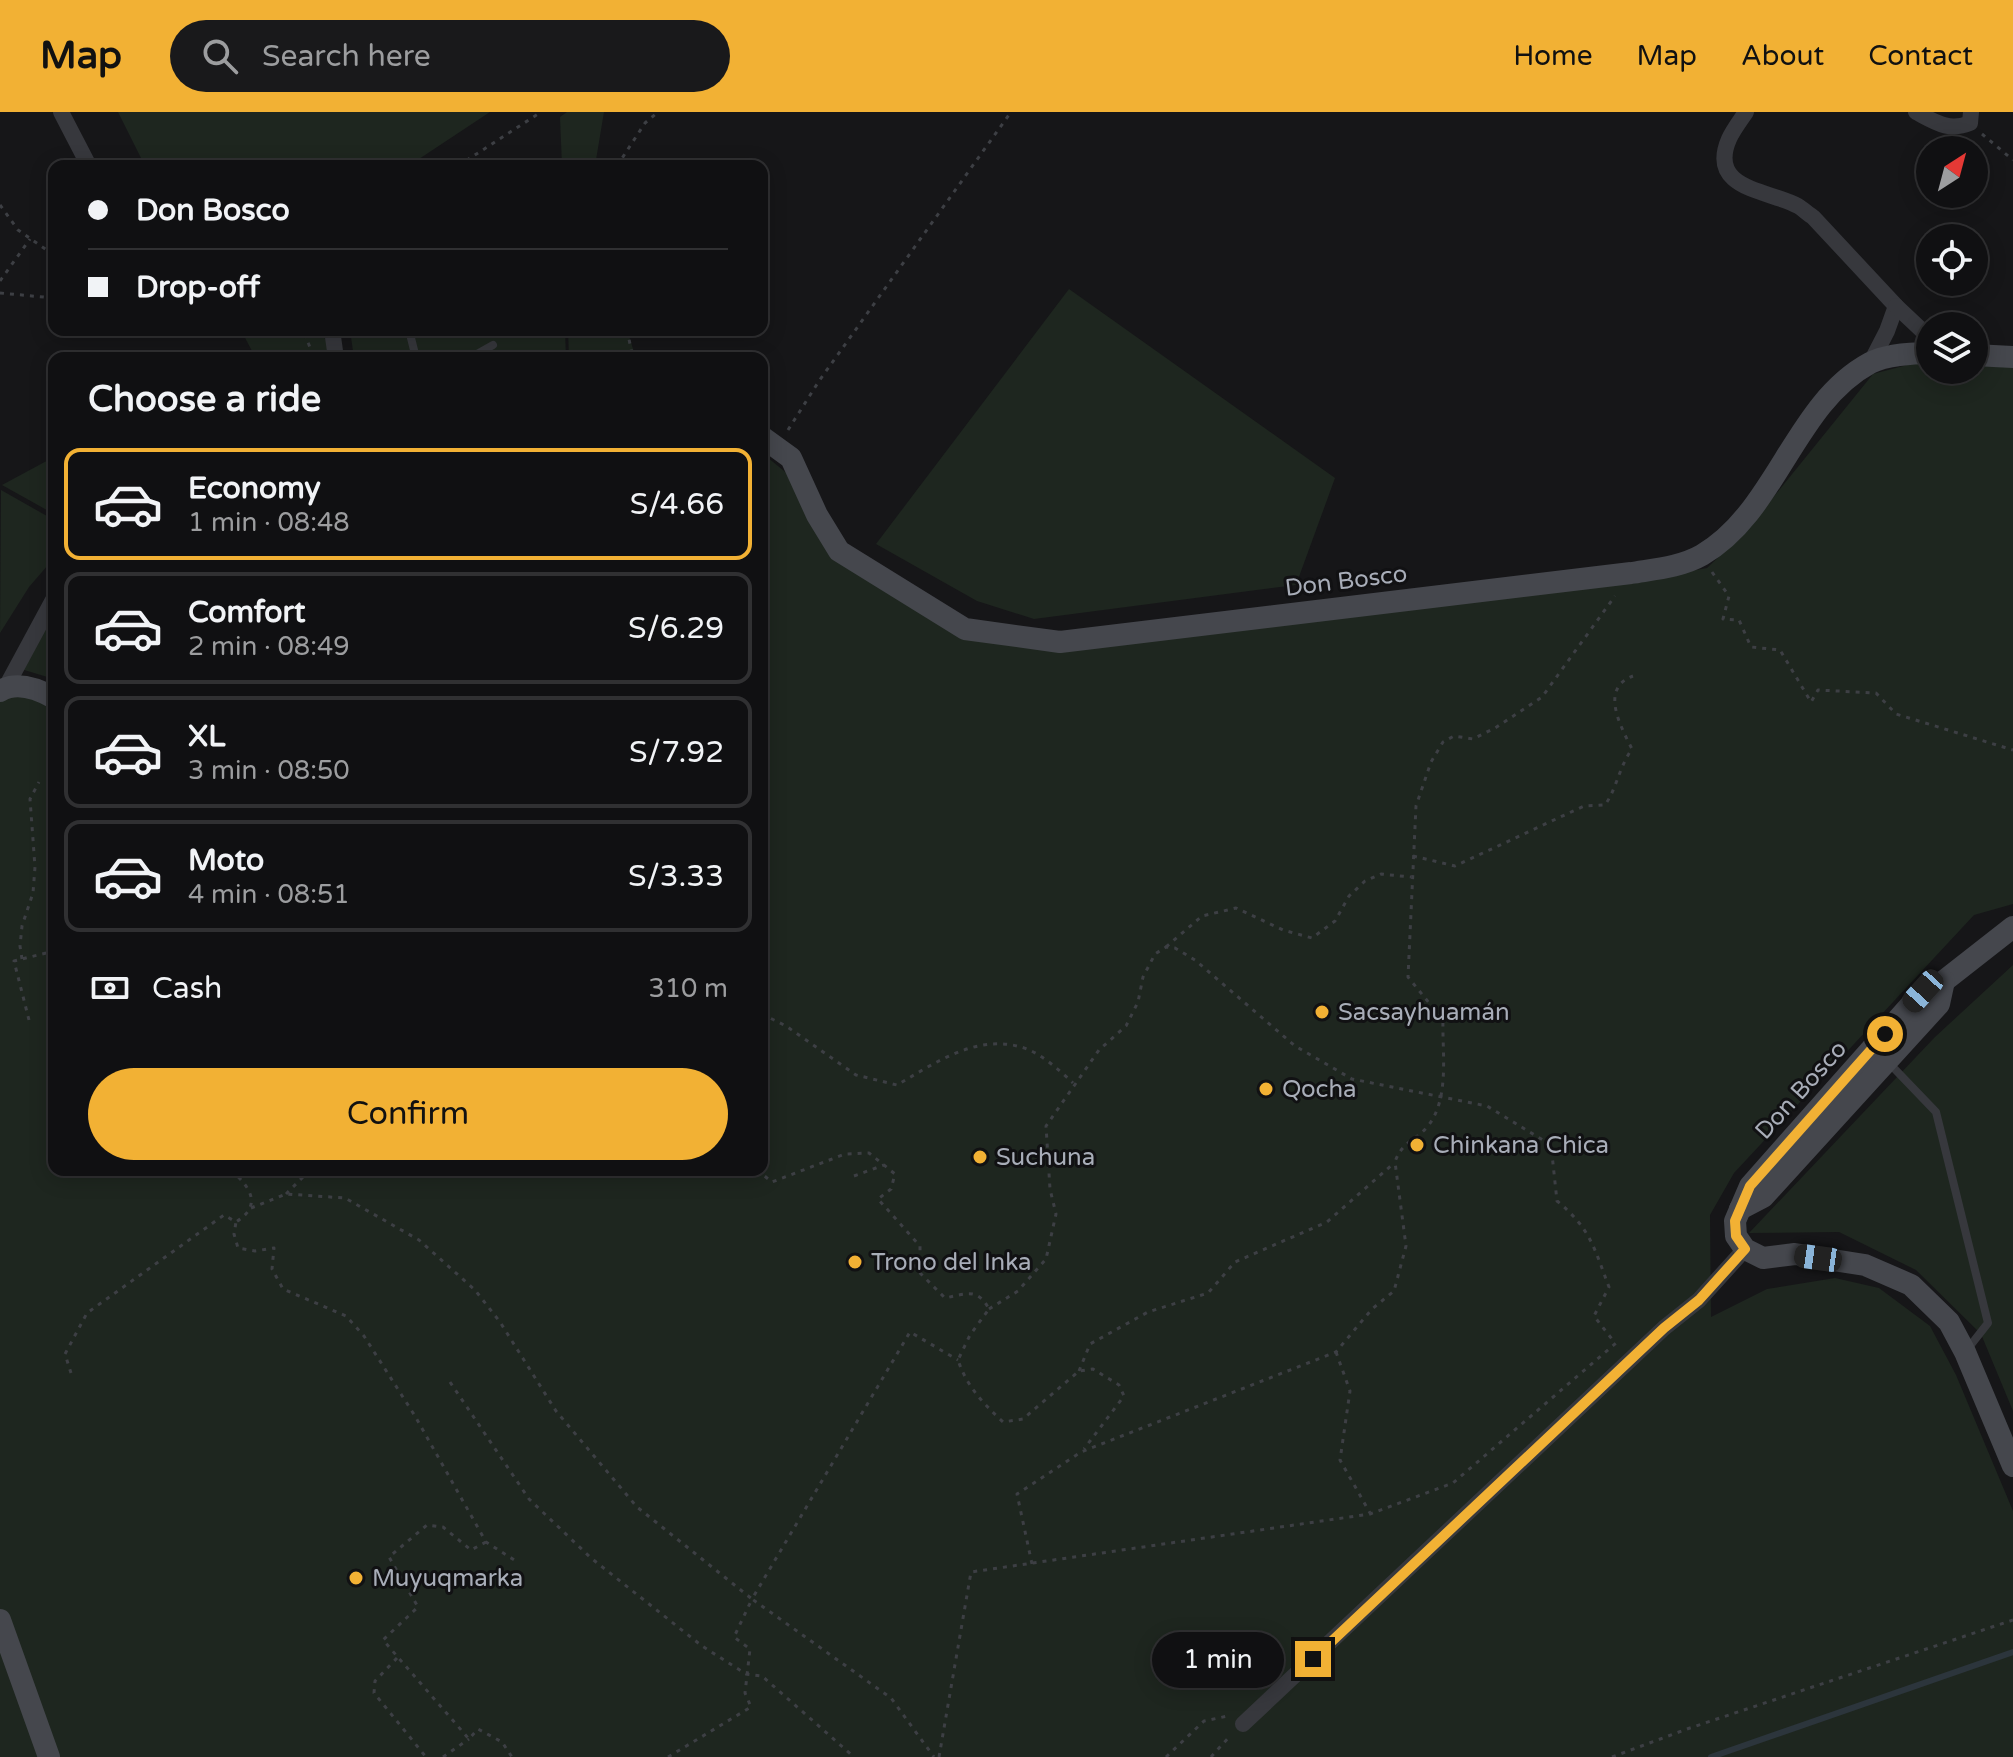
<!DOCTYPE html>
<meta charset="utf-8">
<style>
body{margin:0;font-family:"Varela Round",sans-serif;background:#19191b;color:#f1f3f6;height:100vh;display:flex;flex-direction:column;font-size:30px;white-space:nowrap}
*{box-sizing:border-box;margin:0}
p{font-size:26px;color:#9c9d9f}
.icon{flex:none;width:44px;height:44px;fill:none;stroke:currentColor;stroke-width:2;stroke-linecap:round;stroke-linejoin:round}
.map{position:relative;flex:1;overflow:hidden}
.sheet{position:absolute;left:48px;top:240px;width:720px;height:824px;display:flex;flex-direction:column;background:#101012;border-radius:16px;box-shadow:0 4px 20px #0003,0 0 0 2px #303032}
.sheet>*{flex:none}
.top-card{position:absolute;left:48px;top:48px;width:720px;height:176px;border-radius:16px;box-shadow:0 4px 20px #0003,0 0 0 2px #303032;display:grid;align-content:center;height:176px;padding:0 40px;background:#101012}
.needle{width:52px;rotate:36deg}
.buttons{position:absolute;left:1916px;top:24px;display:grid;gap:16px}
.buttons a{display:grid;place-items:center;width:72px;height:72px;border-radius:50%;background:#101012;box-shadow:0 4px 20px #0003,0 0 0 2px #303032;font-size:40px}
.end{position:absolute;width:36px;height:36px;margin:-18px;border:10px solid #f2b134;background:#111;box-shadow:0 0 0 4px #111}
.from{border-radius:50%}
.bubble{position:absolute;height:56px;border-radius:28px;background:#101012;box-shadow:0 4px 20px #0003,0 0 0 2px #303032;font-size:26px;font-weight:600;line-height:56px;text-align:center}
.car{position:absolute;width:24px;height:48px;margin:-24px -12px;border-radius:10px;box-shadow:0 0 6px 2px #0007;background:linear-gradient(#222 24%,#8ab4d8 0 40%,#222 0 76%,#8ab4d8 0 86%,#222 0)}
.top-card b{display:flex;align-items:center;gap:28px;height:76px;font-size:30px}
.top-card b+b{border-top:2px solid #303032}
.top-card i{width:20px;height:20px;background:#f1f3f6}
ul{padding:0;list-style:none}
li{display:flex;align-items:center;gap:24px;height:112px;margin:0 16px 12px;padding:0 24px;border:4px solid #303032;border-radius:16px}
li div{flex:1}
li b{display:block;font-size:30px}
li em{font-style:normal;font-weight:600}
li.on{border-color:#f2b134}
li>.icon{width:72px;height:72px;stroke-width:1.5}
h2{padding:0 40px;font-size:36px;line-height:96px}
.pay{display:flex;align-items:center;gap:20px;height:88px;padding:0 40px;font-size:30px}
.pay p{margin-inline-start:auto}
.primary-button{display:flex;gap:16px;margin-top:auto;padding:16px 40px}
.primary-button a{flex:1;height:92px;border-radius:48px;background:#f2b134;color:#111;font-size:32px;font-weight:600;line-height:92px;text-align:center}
header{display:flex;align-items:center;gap:48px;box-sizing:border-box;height:112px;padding:0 40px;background:#f2b134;color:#111}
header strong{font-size:38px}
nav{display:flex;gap:44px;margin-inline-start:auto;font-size:28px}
.search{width:560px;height:72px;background:#19191b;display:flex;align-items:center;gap:20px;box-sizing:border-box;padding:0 28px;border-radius:44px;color:#9c9d9f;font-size:30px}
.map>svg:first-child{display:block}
</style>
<header>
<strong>Map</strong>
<div class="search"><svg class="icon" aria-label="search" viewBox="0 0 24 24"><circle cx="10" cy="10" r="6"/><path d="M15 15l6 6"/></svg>Search here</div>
<nav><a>Home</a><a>Map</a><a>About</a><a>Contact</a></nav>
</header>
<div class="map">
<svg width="2013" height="1645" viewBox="0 0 2013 1645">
<rect width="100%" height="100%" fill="#161618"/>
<g fill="#1e261f">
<path d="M118,0H490L419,47L402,54H247L244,51L224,54H145Z"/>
<path d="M567,0H604L595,54H562L560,5Z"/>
<path d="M1069,177L1335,366L1296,473L1034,507L977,489L876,432Z"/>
<path d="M241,218H316L338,239V246H239L252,239Z"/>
<path d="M350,218H565L566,246H354Z"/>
<path d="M568,218H627L636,246H569Z"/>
<path d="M1930,247V258H1974V247L2013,249V792L1974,803L1734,1061L1710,1103L1711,1205L1767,1177L1835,1166L1879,1176L1930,1214L1956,1263L2013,1399V1645H0V574L54,595V1058H762V341L811,381L864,459L963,518L1060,532L1651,466L1707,456L1746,419L1873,262Z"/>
<path d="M54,345V402L2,373Z"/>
<path d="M1,378L54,408V446L29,475L0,521Z"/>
<path d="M54,478V567L11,554L45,487Z"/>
<path d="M2013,853V1299L1981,1222L1916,1158L1839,1120L1749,1121L1935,925Z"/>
</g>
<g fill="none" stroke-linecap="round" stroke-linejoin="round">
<path stroke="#2c353c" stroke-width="6" d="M1711,1645L2013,1540"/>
<g stroke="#3d3f44" stroke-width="3" stroke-dasharray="4 6" stroke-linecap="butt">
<path d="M1982,22L2013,48"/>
<path d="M458,54L541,0"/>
<path d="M617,54L645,11L658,0"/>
<path d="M0,93L18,118L54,143"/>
<path d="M0,169L30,127"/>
<path d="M0,181L54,186"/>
<path d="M294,218L306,225L314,246"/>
<path d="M627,218L633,246"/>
<path d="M788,318L819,269L1011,0"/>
<path d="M1712,460L1729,484L1723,507L1739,508L1751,535L1780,538L1811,590L1818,578L1876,581L1896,602L2013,638"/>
<path d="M1413,744L1455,754L1584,694L1605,693C1617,676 1619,655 1632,637C1621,615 1599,576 1633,564"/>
<path d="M1166,835L1202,804L1236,796L1283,818L1312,826L1335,809L1349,784L1365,769L1381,762L1411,765"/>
<path d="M22,847L20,834L22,814L33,781L35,755L30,687L39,670"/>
<path d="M762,902L786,914L856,963L897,973C935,951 976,922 1021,935C1040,940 1059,958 1073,971"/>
<path d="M29,908L14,849L54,839"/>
<path d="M231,1058C250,1075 263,1093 236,1110"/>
<path d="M757,1058L772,1070L845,1042L869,1041L895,1062L891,1077L878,1087L920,1134V1141L914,1150L917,1158L945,1186C966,1182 977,1175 989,1197L970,1223L958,1248C967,1275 983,1291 1003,1310L1023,1307L1079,1259L1093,1257L1119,1273L1124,1284L1084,1337"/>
<path d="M854,1064L884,1053"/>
<path d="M286,1082L310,1058"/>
<path d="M251,1096L286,1082L345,1086L419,1128L475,1178L500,1210L556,1299L637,1395L752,1487L910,1220L958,1248"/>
<path d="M989,1197L1018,1179L1046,1147L1056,1102L1050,1077L1046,1014L1099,938L1126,914L1138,890L1143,865L1155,842L1166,835L1175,836L1195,848L1295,934L1352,967L1487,994L1551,1033L1557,1089C1591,1117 1594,1136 1609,1175L1594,1204L1615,1231"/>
<path d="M1336,1240L1350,1279L1340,1348L1370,1401"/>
<path d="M1079,1259L1090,1232L1148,1200L1208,1181L1235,1150L1327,1110L1393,1052"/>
<path d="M71,1261L65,1242L87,1201L224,1103L236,1110L234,1122L238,1136L255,1139L274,1136L272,1157L283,1177L346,1204L364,1224L415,1304L486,1430L519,1451"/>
<path d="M450,1270L529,1387L591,1446L702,1534L746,1562L762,1564L854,1645"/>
<path d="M486,1430L471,1438L443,1415L427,1413L389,1445L418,1495L383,1528L469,1627L478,1617L502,1630L512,1645"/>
<path d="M1032,1452L1017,1382L1081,1340L1336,1240L1372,1197L1394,1179L1406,1134L1395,1050C1402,1029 1416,1029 1428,1014C1450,986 1442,940 1443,908L1408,865L1416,694L1431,650L1443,630L1454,624L1473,627L1495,616L1542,585L1615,484"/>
<path d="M397,1546L375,1569L374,1581L426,1645"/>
<path d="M443,1645L469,1627"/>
<path d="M668,1645L751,1595L745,1581L750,1537L734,1525L752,1487L891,1586L934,1645"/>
<path d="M939,1645L971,1460L1370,1402L1453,1371L1616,1231"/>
<path d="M1166,1645L1204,1609L1228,1604"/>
<path d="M1211,1645L1230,1624"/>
<path d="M1612,1645L1687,1617L2013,1508"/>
</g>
<g stroke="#37383d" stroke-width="8">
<path d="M409,218L416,246"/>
<path d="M470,246L493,233"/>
<path d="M1888,950L1936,1000L1988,1211L1966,1239"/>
</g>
<g stroke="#37383d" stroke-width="16">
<path d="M61,0L89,54"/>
<path d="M1746,0C1740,9 1733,18 1729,27C1707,78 1769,78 1798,94C1803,97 1808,102 1813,105L1896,194L1887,219L1871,250"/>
<path d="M1916,0C1935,10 1949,20 1970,11L1971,0"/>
<path d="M1896,194L1930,226"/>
<path d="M332,218L336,246"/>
<path d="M6,575L54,486"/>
<path d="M1243,1612L1664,1216L1699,1188L1745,1137"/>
</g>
<g stroke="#45474d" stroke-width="22">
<path d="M1974,243L2013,245"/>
<path d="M762,325L791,346L817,403L839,439L965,517L1060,530L1631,461C1655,457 1681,455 1702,443C1777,399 1794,292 1870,251C1885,243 1913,241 1930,241"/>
<path d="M0,579C17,569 38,577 54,586"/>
<path d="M2013,815L1944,869L1923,879L1750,1074L1735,1109L1736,1124L1745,1137L1763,1146L1795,1142L1865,1153L1911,1173L1949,1210L1965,1240L2013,1354"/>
<path d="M1740,1097L1763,1085L1939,892L1944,869"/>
<path d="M0,1508L49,1645"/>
</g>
</g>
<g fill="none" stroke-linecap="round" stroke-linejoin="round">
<path stroke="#f2b134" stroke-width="10" d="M1313,1547L1664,1216L1699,1188L1745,1137L1736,1124L1735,1109L1750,1074L1885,922"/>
</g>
<g fill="#f2b134" stroke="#111113" stroke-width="3">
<circle cx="1322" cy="900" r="8"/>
<circle cx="1266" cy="977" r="8"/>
<circle cx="1417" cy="1033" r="8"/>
<circle cx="980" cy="1045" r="8"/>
<circle cx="855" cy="1150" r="8"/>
<circle cx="356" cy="1466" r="8"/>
</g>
<g text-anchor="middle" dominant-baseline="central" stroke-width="6" stroke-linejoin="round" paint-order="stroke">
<g font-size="24" fill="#a8adb8" stroke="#111113">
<text transform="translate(1346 469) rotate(-7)">Don Bosco</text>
<text transform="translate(1801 978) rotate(-48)">Don Bosco</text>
</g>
<g font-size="24" fill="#a8adb8" stroke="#111113" text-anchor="start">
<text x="1338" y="900">Sacsayhuamán</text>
<text x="1282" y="977">Qocha</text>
<text x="1433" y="1033">Chinkana Chica</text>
<text x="996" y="1045">Suchuna</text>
<text x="871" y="1150">Trono del Inka</text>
<text x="372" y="1466">Muyuqmarka</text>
</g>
</g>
</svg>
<div class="buttons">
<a><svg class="needle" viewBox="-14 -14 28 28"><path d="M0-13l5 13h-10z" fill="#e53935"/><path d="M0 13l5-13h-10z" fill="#9c9d9f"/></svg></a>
<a><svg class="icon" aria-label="locate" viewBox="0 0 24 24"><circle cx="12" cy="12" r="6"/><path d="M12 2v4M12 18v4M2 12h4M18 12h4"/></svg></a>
<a><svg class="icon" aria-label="layers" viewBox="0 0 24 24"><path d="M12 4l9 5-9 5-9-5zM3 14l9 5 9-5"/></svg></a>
</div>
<i class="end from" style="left:1885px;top:922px"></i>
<i class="end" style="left:1313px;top:1547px"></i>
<div class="bubble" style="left:1152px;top:1520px;width:132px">1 min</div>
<i class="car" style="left:1923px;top:879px;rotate:222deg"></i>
<i class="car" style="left:1818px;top:1146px;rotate:278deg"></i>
<div class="top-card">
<b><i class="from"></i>Don Bosco</b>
<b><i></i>Drop-off</b>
</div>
<section class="sheet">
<h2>Choose a ride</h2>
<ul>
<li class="on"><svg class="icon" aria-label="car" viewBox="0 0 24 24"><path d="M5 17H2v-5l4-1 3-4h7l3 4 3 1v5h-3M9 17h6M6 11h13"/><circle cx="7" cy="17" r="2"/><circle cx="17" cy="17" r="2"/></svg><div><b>Economy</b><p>1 min · 08:48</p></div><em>S/4.66</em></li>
<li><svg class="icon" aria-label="car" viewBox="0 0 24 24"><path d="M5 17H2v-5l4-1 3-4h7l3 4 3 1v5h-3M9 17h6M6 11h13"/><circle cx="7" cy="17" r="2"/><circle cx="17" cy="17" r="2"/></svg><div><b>Comfort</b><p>2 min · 08:49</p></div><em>S/6.29</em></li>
<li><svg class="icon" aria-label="car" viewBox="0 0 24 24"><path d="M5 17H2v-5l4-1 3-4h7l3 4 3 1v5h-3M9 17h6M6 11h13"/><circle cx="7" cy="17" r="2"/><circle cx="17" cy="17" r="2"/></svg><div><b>XL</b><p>3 min · 08:50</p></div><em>S/7.92</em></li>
<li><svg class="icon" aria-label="car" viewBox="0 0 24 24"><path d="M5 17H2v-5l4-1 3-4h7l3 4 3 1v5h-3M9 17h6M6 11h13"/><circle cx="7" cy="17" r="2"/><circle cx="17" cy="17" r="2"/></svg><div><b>Moto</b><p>4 min · 08:51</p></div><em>S/3.33</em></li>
</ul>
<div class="pay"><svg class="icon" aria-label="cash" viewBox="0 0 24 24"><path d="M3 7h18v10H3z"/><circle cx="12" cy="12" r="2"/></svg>Cash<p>310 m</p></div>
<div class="primary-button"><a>Confirm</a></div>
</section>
</div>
